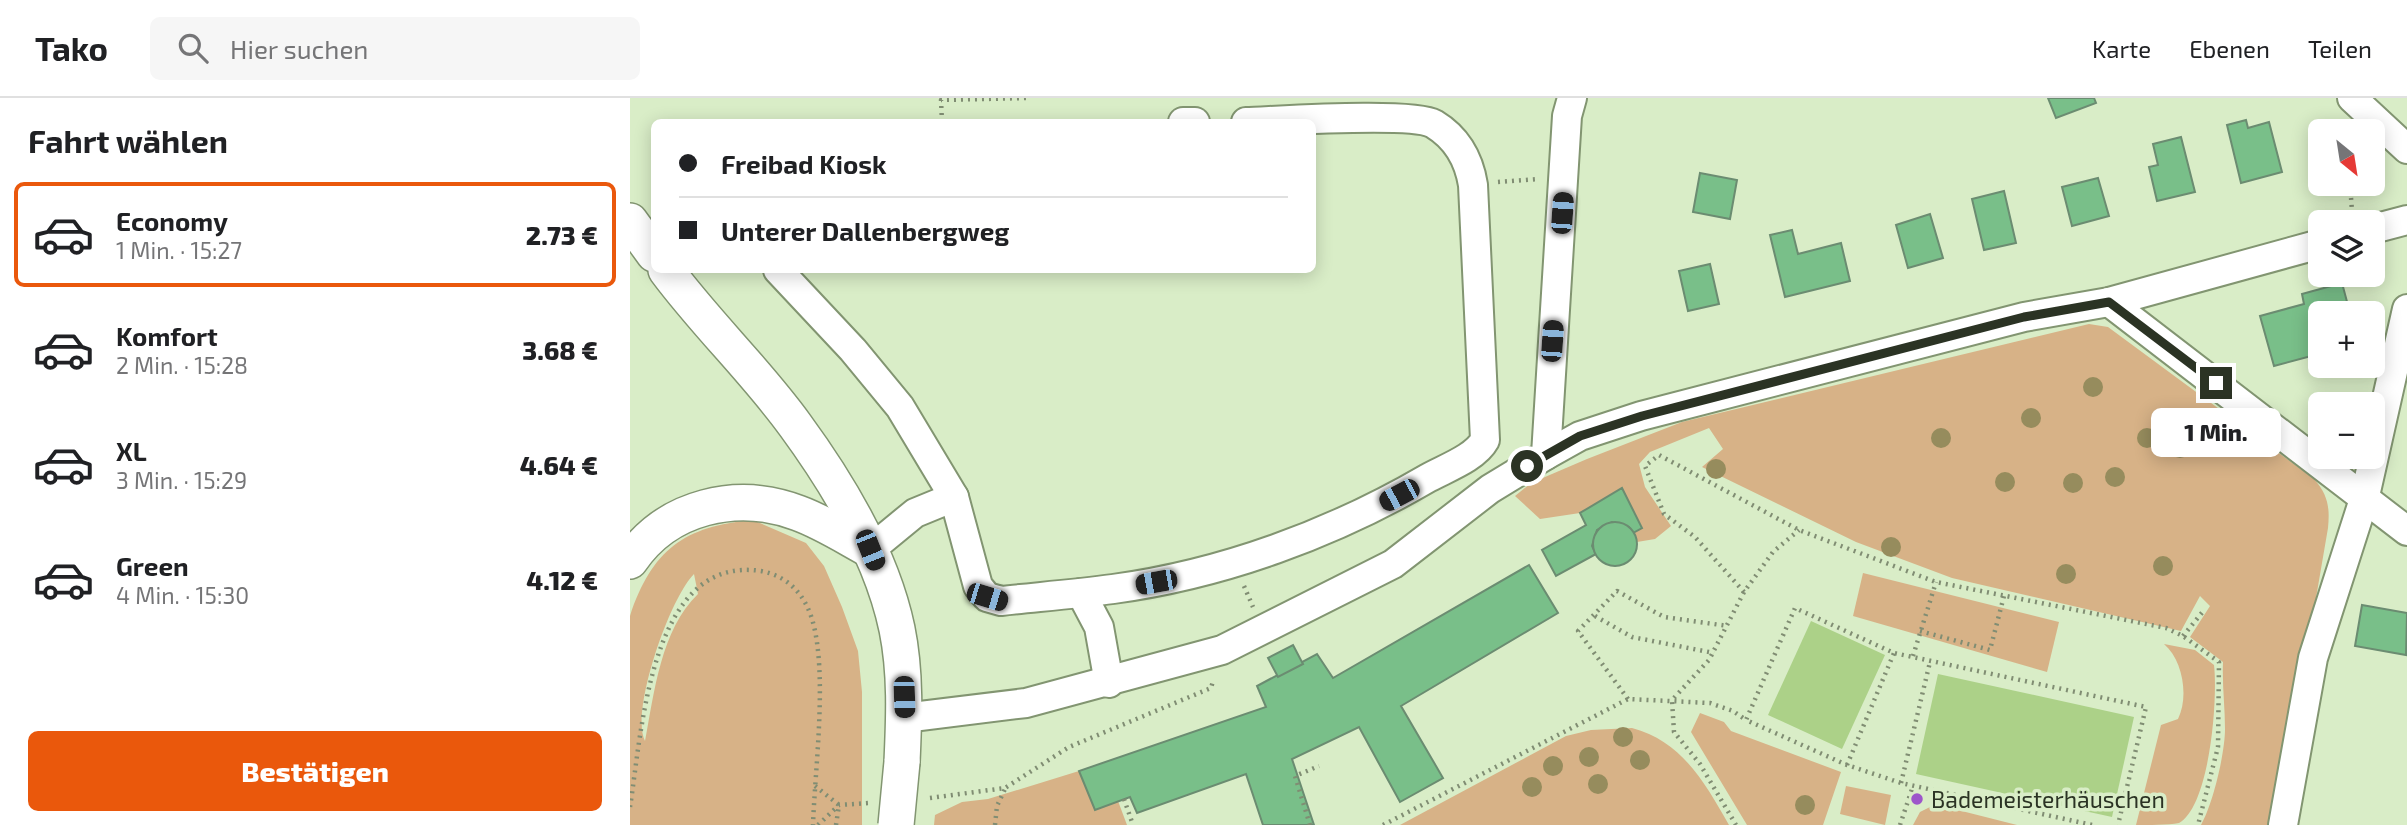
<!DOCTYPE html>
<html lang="de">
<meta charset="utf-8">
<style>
body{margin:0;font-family:"Exo 2",sans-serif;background:#f6f6f6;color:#202124;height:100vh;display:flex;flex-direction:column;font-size:26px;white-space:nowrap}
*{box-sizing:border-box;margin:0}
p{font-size:23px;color:#757577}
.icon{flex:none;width:38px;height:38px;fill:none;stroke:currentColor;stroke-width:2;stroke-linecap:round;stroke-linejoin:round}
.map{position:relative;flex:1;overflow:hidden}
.details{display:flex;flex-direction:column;background:#fff;width:630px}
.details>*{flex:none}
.banner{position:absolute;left:21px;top:21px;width:665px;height:154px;border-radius:10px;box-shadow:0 4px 18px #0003;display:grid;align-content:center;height:154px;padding:0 28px;background:#fff}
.needle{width:46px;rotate:150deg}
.buttons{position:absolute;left:1678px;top:21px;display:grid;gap:14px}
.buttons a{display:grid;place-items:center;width:77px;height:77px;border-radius:10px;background:#fff;box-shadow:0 4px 18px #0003;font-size:35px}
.end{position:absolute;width:32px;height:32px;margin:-16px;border:9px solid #2b3324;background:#fff;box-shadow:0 0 0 4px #fff}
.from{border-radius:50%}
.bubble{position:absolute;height:49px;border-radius:10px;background:#fff;box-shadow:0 4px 18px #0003;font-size:23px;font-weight:800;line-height:49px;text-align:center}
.car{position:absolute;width:21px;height:42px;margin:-21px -10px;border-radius:9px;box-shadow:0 0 5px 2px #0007;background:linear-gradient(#222 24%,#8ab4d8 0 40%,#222 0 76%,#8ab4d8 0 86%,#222 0)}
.banner b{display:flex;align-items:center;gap:24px;height:66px;font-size:26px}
.banner b+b{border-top:2px solid #e0e0e0}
.banner i{width:18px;height:18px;background:#202124}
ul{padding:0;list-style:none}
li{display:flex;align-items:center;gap:21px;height:105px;margin:0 14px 10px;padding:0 14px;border:4px solid transparent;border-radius:10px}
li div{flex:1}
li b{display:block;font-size:26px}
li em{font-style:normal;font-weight:800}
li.active{border-color:#ea580c}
li>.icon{width:63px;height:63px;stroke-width:1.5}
h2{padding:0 28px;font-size:32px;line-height:84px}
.button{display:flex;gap:14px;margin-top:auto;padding:14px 28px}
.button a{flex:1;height:80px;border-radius:10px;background:#ea580c;color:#fff;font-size:28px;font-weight:800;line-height:80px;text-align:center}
header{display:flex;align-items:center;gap:42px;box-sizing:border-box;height:98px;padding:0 35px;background:#fff;border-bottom:2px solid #e0e0e0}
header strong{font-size:33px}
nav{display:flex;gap:38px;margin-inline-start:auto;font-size:24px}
.search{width:490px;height:63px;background:#f6f6f6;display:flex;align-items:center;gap:18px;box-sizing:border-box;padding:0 24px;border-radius:10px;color:#757577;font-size:26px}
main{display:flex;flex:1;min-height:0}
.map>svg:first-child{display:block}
</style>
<header>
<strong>Tako</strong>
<div class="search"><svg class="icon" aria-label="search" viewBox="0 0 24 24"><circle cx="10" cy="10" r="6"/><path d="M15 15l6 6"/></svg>Hier suchen</div>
<nav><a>Karte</a><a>Ebenen</a><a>Teilen</a></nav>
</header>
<main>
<section class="details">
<h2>Fahrt wählen</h2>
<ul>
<li class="active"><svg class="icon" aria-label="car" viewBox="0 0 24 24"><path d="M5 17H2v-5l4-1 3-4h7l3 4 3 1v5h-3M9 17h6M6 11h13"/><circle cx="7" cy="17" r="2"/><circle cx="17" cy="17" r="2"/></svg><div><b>Economy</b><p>1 Min. · 15:27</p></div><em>2.73 €</em></li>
<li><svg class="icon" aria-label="car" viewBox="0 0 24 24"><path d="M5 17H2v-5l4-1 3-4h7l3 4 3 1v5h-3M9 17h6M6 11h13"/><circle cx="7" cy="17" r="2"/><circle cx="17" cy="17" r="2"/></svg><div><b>Komfort</b><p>2 Min. · 15:28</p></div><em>3.68 €</em></li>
<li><svg class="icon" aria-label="car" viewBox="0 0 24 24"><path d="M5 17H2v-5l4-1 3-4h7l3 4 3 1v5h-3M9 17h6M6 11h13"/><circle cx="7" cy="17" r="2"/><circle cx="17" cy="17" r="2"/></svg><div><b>XL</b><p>3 Min. · 15:29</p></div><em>4.64 €</em></li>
<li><svg class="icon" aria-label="car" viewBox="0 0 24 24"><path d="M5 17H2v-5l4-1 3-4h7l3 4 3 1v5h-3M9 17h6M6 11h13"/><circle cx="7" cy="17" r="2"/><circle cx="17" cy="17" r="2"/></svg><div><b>Green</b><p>4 Min. · 15:30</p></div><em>4.12 €</em></li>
</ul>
<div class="button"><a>Bestätigen</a></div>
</section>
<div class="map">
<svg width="1777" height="727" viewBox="0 0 1777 727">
<rect width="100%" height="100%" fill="#d9edc7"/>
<g fill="#d7b287" fill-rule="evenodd">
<path d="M1459,226L1478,229L1684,381C1698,397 1700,409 1698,430L1647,727H1571C1583,706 1595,655 1595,631C1595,608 1592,587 1593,564L1560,539L1580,508L1570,498L1551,533L1322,480L1226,444L1072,369L1093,351L1079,330L1020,354L1009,366L1015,389L1041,428L1025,441L1007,444L1003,435L1012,429L992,390L950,415L910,421L885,398L901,385L957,361L1052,324Z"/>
<path d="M123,422L176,445L194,468L212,509L228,553L232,594V727H0V518C22,452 54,428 123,422ZM64,476L68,496C31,531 24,595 15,643C0,615 39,501 64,476Z"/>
<path d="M1233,475L1429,524L1417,574L1223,518Z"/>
<path d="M1534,546L1565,552L1584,567C1588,600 1580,708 1549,725C1538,727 1518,727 1506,727L1531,627L1548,621C1559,599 1553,562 1534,546Z"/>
<path d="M1070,615L1094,624L1101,633L1211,674L1193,727H1117L1061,634Z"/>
<path d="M1002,630C1052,643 1075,685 1099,727H770L936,638L961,632Z"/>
<path d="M449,673L465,711L488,703L497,727H304L305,717L332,704L358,701Z"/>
<path d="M1216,688L1261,697L1255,727L1210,716Z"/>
<path d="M1304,707L1312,708L1387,727H1283L1290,714Z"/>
</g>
<g fill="#acd188">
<path d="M1181,523L1255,557L1212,651L1138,617Z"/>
<path d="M1308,576L1504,619L1482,719L1286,676Z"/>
</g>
<g fill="#79bf89" stroke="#6b8c71" stroke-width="2">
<path d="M1418,0H1464L1466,5L1426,20Z"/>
<path d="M1616,22L1618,30L1639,24L1652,74L1611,85L1597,27Z"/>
<path d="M1551,39L1565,94L1527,103L1519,69L1528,67L1523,46Z"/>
<path d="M1070,75L1107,82L1100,121L1063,114Z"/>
<path d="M1468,80L1479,118L1442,128L1432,89Z"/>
<path d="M1374,93L1386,145L1354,152L1342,101Z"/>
<path d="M1300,116L1313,160L1278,170L1266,127Z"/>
<path d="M1162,132L1168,156L1211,145L1220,183L1155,199L1140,137Z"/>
<path d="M1080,166L1089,206L1058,213L1049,173Z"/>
<path d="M1712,185L1720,215H1690V268H1730L1691,278L1685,257L1644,268L1630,218L1674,206L1672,196Z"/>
<path d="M992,390L1012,430L1003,435L999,429L982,424L967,432L962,448L966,456L926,478L912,452L956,427L950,415Z"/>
<circle cx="985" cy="446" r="22"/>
<path d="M899,467L928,515L771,608L813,680L770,704L729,629L662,661L684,727H633L616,676L507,715L500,699L465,712L449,673L636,609L627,588L687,556L703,580Z"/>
<path d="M1732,507L1777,515L1776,557L1725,548Z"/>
<path d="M663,547L673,566L648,579L638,560Z"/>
</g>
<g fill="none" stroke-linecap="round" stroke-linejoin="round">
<g stroke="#829571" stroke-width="32">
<g id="minor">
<path d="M1722,0L1777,51"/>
<path d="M553,24H565"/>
<path d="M1743,131L1777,122"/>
<path d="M148,172L223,252L270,309L324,399L348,488L357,499L371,503C408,499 445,496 483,491C593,476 702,436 798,380C816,370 845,360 855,342L843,87C839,62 827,40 804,26C782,14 648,23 616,24"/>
<path d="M1479,204L1777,433"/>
<path d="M916,357L937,18L942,0"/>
<path d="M240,452L285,415L324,399"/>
<path d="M451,495L469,529L479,585"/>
<path d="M274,620L396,605L592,552L763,466L860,391L916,357L950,338L1011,318L1394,219L1479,204L1690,146"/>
<path d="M1653,727L1683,560L1735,398L1777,211"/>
</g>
</g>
<g stroke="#829571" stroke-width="38">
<g id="major">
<path d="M0,123L24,156"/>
<path d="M36,172C76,226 126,273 165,327C209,387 252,459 267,531C276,575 274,620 272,664"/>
<path d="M0,463C37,408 107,392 168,415C193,424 216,439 240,452"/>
</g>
</g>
<g stroke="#808d73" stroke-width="4.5" stroke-dasharray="2 5" stroke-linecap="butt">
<path d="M312,24L311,2L397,0"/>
<path d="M868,84L908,81"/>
<path d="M1720,86L1722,113"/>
<path d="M614,488L623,509"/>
<path d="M1114,494L1065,439L1034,416L1015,368L1029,357L1169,432L1306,484L1536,530L1553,538L1589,564L1588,649L1568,727"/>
<path d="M965,518L1002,539L1084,555"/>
<path d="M1290,533L1360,552L1374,498"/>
<path d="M1553,538L1575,511"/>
<path d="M1283,558L1306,484"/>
<path d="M998,601L948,533L987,493L1034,519L1098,528"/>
<path d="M1217,667L1264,555"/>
<path d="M1271,685L1300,564"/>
<path d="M185,688L209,707L206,727"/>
<path d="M300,700L375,690L439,649L581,590L583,583"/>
<path d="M494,701L503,727"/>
<path d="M0,709C12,634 20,456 131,473C157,478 174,495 182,521C198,574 185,669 183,727"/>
<path d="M188,727L209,707L239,705"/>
<path d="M365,727L367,708L375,691"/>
<path d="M680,727L665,678L689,668"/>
<path d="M753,727L998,601L1080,605L1103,613L1116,622"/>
<path d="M1106,727L1070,666L1044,634L1042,602L1079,562L1114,494L1143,454L1169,432"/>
<path d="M1270,727L1283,688"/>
<path d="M1462,727L1271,685L1217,667L1116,622L1165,510L1264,555L1516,609L1488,727"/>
</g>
<use href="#minor" stroke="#fff" stroke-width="28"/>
<use href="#major" stroke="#fff" stroke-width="35"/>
<g stroke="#829571" stroke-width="38" stroke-linecap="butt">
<path id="major-bridge" d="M266,727L272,664"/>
</g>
<use href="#major-bridge" stroke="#fff" stroke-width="35"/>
</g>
<g fill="#968c5d">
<circle cx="1463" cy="289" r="10"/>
<circle cx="1401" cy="320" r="10"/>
<circle cx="1311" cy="340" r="10"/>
<circle cx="1517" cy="340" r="10"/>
<circle cx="1550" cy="350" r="10"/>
<circle cx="1086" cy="371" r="10"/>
<circle cx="1485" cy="379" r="10"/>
<circle cx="1375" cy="384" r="10"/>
<circle cx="1443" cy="385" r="10"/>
<circle cx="1261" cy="449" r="10"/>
<circle cx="1533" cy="468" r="10"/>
<circle cx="1436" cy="476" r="10"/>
<circle cx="993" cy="639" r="10"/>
<circle cx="959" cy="659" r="10"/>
<circle cx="1010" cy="662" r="10"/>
<circle cx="923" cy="668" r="10"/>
<circle cx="968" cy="686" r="10"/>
<circle cx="902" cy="689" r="10"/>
<circle cx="1175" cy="707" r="10"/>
</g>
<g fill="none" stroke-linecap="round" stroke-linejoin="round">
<path stroke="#2b3324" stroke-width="9" d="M897,368L950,338L1012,318L1394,219L1479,204L1586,285"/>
</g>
<circle fill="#9d56ca" stroke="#d9edc7" stroke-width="2.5" cx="1287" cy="701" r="7"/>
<g text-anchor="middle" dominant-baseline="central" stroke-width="7" stroke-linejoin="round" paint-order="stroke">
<g font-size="23" fill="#2b3324" stroke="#d9edc7" text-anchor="start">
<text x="1301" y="701">Bademeisterhäuschen</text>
</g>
</g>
</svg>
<div class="buttons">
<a><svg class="needle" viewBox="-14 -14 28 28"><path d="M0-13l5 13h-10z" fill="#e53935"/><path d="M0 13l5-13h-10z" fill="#757577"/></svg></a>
<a><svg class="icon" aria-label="layers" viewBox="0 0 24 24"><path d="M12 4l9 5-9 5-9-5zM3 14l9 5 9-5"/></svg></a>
<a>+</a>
<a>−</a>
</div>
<i class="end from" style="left:897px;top:368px"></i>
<i class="end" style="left:1586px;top:285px"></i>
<div class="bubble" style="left:1521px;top:310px;width:130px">1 Min.</div>
<i class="car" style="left:932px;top:115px;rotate:4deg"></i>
<i class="car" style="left:922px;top:243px;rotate:4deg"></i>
<i class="car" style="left:769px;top:397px;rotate:242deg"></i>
<i class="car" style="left:240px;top:452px;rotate:158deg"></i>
<i class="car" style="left:526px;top:484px;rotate:260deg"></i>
<i class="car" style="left:357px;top:499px;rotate:107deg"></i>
<i class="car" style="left:274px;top:599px;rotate:178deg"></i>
<div class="banner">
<b><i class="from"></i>Freibad Kiosk</b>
<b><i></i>Unterer Dallenbergweg</b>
</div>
</div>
</main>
